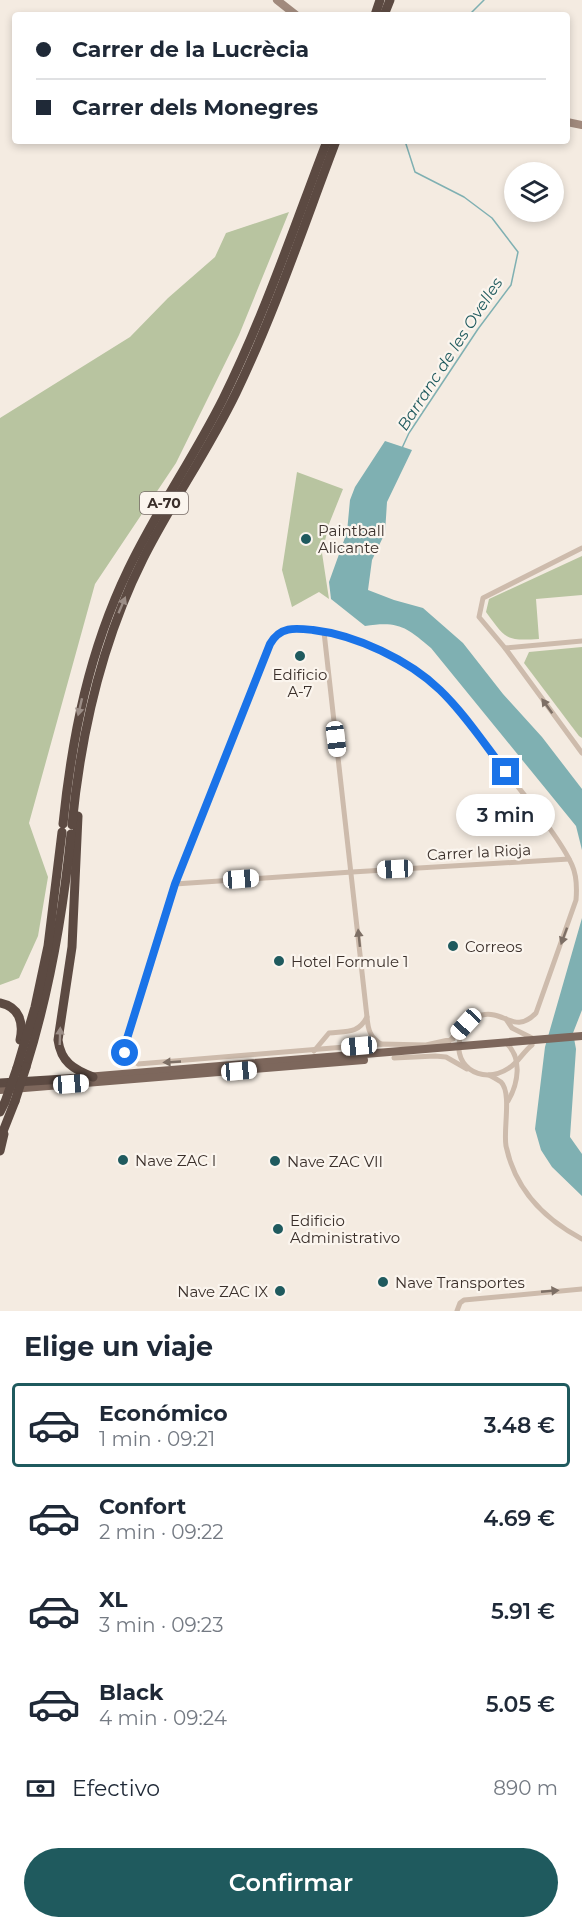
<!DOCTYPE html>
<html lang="es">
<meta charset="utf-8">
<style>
body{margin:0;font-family:Montserrat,sans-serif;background:#f2f2f3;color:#1f2937;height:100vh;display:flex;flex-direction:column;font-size:22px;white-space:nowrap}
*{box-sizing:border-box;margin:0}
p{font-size:20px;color:#747a83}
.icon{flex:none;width:33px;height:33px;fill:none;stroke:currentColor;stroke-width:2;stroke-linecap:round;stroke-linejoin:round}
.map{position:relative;height:1311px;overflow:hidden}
.details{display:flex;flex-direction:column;background:#fff;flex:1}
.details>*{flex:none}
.top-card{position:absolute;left:12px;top:12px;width:558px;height:132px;border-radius:6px;box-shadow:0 3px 9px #0003;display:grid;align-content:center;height:132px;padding:0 24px;background:#fff}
.buttons{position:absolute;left:504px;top:162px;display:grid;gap:12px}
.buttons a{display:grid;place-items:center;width:60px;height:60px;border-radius:50%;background:#fff;box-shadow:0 3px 9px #0003;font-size:30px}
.end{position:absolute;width:27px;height:27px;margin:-14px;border:8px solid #1a73e8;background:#fff;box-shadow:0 0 0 3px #fff}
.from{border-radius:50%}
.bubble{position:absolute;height:42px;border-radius:21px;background:#fff;box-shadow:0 3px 9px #0003;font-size:20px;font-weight:600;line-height:42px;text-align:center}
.car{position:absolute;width:18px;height:36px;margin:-18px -9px;border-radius:8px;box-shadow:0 0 4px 2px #0007;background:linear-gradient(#fff 24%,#345 0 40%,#fff 0 76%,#345 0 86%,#fff 0)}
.top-card b{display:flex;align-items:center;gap:21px;height:57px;font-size:22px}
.top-card b+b{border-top:2px solid #e0e1e3}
.top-card i{width:15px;height:15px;background:#1f2937}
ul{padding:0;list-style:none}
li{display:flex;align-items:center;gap:18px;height:84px;margin:0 12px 9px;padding:0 12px;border:3px solid transparent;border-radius:6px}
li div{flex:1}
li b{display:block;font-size:22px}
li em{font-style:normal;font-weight:600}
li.active{border-color:#1f5a5e}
li>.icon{width:54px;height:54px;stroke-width:1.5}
h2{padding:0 24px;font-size:27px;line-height:72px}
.pay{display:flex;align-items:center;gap:15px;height:66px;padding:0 24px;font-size:22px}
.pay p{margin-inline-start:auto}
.action{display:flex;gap:12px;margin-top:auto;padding:12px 24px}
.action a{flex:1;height:69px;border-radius:36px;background:#1f5a5e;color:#fff;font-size:24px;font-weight:600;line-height:69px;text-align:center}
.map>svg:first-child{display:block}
</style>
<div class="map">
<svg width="582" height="1311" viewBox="0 0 582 1311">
<rect width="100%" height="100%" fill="#f4ebe1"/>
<g fill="#b8c4a0">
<path d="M289,212L239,335L176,463L95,584L29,823L48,877L38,936L19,978L0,985V418L130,337L168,298L215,257L226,233Z"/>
<path d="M297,472L343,489L329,524L322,553L329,599L319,592L292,607L282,570Z"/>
<path d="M582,556V595L536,599L539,639C505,641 506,639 486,612L489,599Z"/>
<path d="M582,647V738L579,736L524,663L529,652Z"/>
</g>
<g fill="#7fb0b2">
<path d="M385,441L412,450L387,502L385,533L372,560L368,590L394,600L423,608L463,643L503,694L542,737L582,789V850L576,826L431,648C406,627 399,621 365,626L331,599L329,582L347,532L350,500L355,487Z"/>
<path d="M582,918V1010L573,1033L576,1049L570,1137L582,1154V1196L552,1167L541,1150L535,1129L545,1047Z"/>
</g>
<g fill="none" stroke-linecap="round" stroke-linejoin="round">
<g stroke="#7fb0b2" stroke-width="1.5">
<path d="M469,15L484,0"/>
<path d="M402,448L409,433L478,329L511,285L518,252L492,218L464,197L415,172L405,141"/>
</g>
<g stroke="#cdbbac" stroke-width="5">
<path d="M582,548L483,598L479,617L505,648L582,753"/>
<path d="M324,632L367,1017"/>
<path d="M505,648L582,641"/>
<path d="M175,884L352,872L569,859"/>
<path d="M506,1019L512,1028L532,1038"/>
<path d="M463,1031C447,1064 481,1087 509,1068C518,1063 523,1052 532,1045"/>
<path d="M506,1043C523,1058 518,1084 508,1101"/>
<path d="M444,1046C456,1036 466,1019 482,1015C504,1010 515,1035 536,1013L576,900C577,888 577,876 572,865C565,849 555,836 545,822C526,797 506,771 486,746C468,724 452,699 429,681C397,656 354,635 313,630C295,628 281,626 270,644L175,884L125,1045C125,1056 129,1058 138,1064L381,1044L426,1045L453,1039"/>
<path d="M314,1051L329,1033C347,1031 358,1034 367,1017C368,1030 370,1037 381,1044"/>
<path d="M394,1058L435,1056L446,1057L467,1069"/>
<path d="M489,1075C493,1077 498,1080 501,1082C512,1093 503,1130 506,1146C515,1189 544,1219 582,1239"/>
<path d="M457,1311L460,1303L464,1300L582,1289"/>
</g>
<g stroke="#a18a7d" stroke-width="8">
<path d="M277,0L296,15"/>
<path d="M567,122L582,125"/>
</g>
<g stroke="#7d675c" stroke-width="8">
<path d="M86,1077L582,1036"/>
<path d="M0,1090L364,1060"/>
</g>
<g stroke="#5c4a42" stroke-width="9">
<path d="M375,15L380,0"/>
<path d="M384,15L390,0"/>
<path d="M78,816L72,947L58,1040C61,1062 73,1069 93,1077"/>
<path d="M63,824C72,736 89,651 128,570C156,511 194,457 223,399C264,316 294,227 327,141"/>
<path d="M72,825C81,732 101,643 143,559C171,503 208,451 236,393C275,312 304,225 336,141"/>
<path d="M0,1003C19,1007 24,1022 20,1040"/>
<path d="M26,1067C50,990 63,914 71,834"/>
<path d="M17,1068L35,1007L48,946L62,832"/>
<path d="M0,1083L81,1078"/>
<path d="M0,1112L5,1102"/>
<path d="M0,1139L15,1101"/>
<path d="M0,1151L4,1134"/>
</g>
<g stroke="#5c4a42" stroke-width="9">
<path d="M15,1101L26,1067"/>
<path d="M5,1102L17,1068"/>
</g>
</g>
<defs><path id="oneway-solid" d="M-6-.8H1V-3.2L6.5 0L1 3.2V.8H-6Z" transform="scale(1.5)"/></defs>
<g fill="#9c8e87">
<use href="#oneway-solid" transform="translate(122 605) rotate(-67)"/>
<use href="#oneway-solid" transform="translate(80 707) rotate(103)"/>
<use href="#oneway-solid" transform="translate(60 1036) rotate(-88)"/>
</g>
<g fill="#7d6f65">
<use href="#oneway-solid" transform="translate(547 706) rotate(-126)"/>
<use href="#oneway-solid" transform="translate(564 936) rotate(110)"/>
<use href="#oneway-solid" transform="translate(359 938) rotate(-96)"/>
<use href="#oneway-solid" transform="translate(172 1062) rotate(177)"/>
<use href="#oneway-solid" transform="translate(550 1291) rotate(-5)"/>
</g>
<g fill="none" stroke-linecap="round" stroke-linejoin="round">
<path stroke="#1a73e8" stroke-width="8" d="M125,1053V1045L175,884L270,644C280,626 295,628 313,630C356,635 409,660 440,690C465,714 485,745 506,772"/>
</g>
<g fill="#1f5a5e" stroke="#fbf5ee" stroke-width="2">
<circle cx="306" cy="539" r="6"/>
<circle cx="300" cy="656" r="6"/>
<circle cx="453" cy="946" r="6"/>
<circle cx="279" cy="961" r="6"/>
<circle cx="123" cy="1160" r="6"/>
<circle cx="275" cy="1161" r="6"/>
<circle cx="278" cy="1229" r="6"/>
<circle cx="383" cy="1282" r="6"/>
<circle cx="280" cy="1291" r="6"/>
</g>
<g text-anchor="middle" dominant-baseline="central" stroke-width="4.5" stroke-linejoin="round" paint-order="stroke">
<rect fill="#fbf5ee" stroke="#756b66" stroke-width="1.5" x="140" y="492" width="48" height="22" rx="4.5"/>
<g font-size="14" font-weight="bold" fill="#3b302b">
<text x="164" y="503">A-70</text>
</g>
<g font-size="15" fill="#3b302b" stroke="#fbf5ee" text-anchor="start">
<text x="318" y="530">Paintball<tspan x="318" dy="17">Alicante</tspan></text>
<text x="300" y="674" text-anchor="middle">Edificio<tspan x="300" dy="17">A-7</tspan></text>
<text x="465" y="946">Correos</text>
<text x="291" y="961">Hotel Formule 1</text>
<text x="135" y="1160">Nave ZAC I</text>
<text x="287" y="1161">Nave ZAC VII</text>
<text x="290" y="1220">Edificio<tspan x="290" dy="17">Administrativo</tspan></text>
<text x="395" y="1282">Nave Transportes</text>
<text x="268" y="1291" text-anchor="end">Nave ZAC IX</text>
</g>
<g font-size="15" fill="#3b302b" stroke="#fbf5ee">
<text transform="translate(479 852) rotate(-3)">Carrer la Rioja</text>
</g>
<g font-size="16" font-style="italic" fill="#1f5a5e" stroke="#fbf5ee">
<text transform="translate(450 354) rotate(-57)">Barranc de les Ovelles</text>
</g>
</g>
</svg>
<div class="buttons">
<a><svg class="icon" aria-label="layers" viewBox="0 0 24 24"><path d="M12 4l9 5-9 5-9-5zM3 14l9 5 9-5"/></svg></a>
</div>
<i class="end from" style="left:125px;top:1053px"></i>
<i class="end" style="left:506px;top:772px"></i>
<div class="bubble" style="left:456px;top:794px;width:99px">3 min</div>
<i class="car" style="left:336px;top:739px;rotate:173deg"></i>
<i class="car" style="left:395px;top:869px;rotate:267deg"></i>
<i class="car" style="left:241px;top:879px;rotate:86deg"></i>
<i class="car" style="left:466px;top:1024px;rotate:223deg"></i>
<i class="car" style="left:359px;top:1046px;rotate:265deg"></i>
<i class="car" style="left:239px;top:1071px;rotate:85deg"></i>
<i class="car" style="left:71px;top:1084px;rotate:86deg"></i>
<div class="top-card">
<b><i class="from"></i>Carrer de la Lucrècia</b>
<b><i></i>Carrer dels Monegres</b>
</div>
</div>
<section class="details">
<h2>Elige un viaje</h2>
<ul>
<li class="active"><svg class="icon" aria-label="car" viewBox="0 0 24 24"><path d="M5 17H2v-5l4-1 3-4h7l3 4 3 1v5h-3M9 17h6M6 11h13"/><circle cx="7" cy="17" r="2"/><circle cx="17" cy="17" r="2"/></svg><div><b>Económico</b><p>1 min · 09:21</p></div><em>3.48 €</em></li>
<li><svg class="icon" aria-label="car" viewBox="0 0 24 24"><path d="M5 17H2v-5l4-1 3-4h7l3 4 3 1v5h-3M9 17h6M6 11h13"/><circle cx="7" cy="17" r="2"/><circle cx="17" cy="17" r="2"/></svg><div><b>Confort</b><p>2 min · 09:22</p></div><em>4.69 €</em></li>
<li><svg class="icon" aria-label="car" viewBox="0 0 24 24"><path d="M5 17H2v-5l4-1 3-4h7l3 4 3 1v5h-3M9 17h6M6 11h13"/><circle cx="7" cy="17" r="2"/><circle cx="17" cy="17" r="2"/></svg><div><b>XL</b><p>3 min · 09:23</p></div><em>5.91 €</em></li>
<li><svg class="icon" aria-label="car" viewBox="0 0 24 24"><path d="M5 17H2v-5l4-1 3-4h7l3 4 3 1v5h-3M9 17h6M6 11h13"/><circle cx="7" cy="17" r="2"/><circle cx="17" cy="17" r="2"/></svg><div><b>Black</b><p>4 min · 09:24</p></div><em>5.05 €</em></li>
</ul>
<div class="pay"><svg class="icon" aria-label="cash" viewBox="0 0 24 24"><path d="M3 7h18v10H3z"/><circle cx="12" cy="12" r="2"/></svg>Efectivo<p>890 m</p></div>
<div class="action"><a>Confirmar</a></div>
</section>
